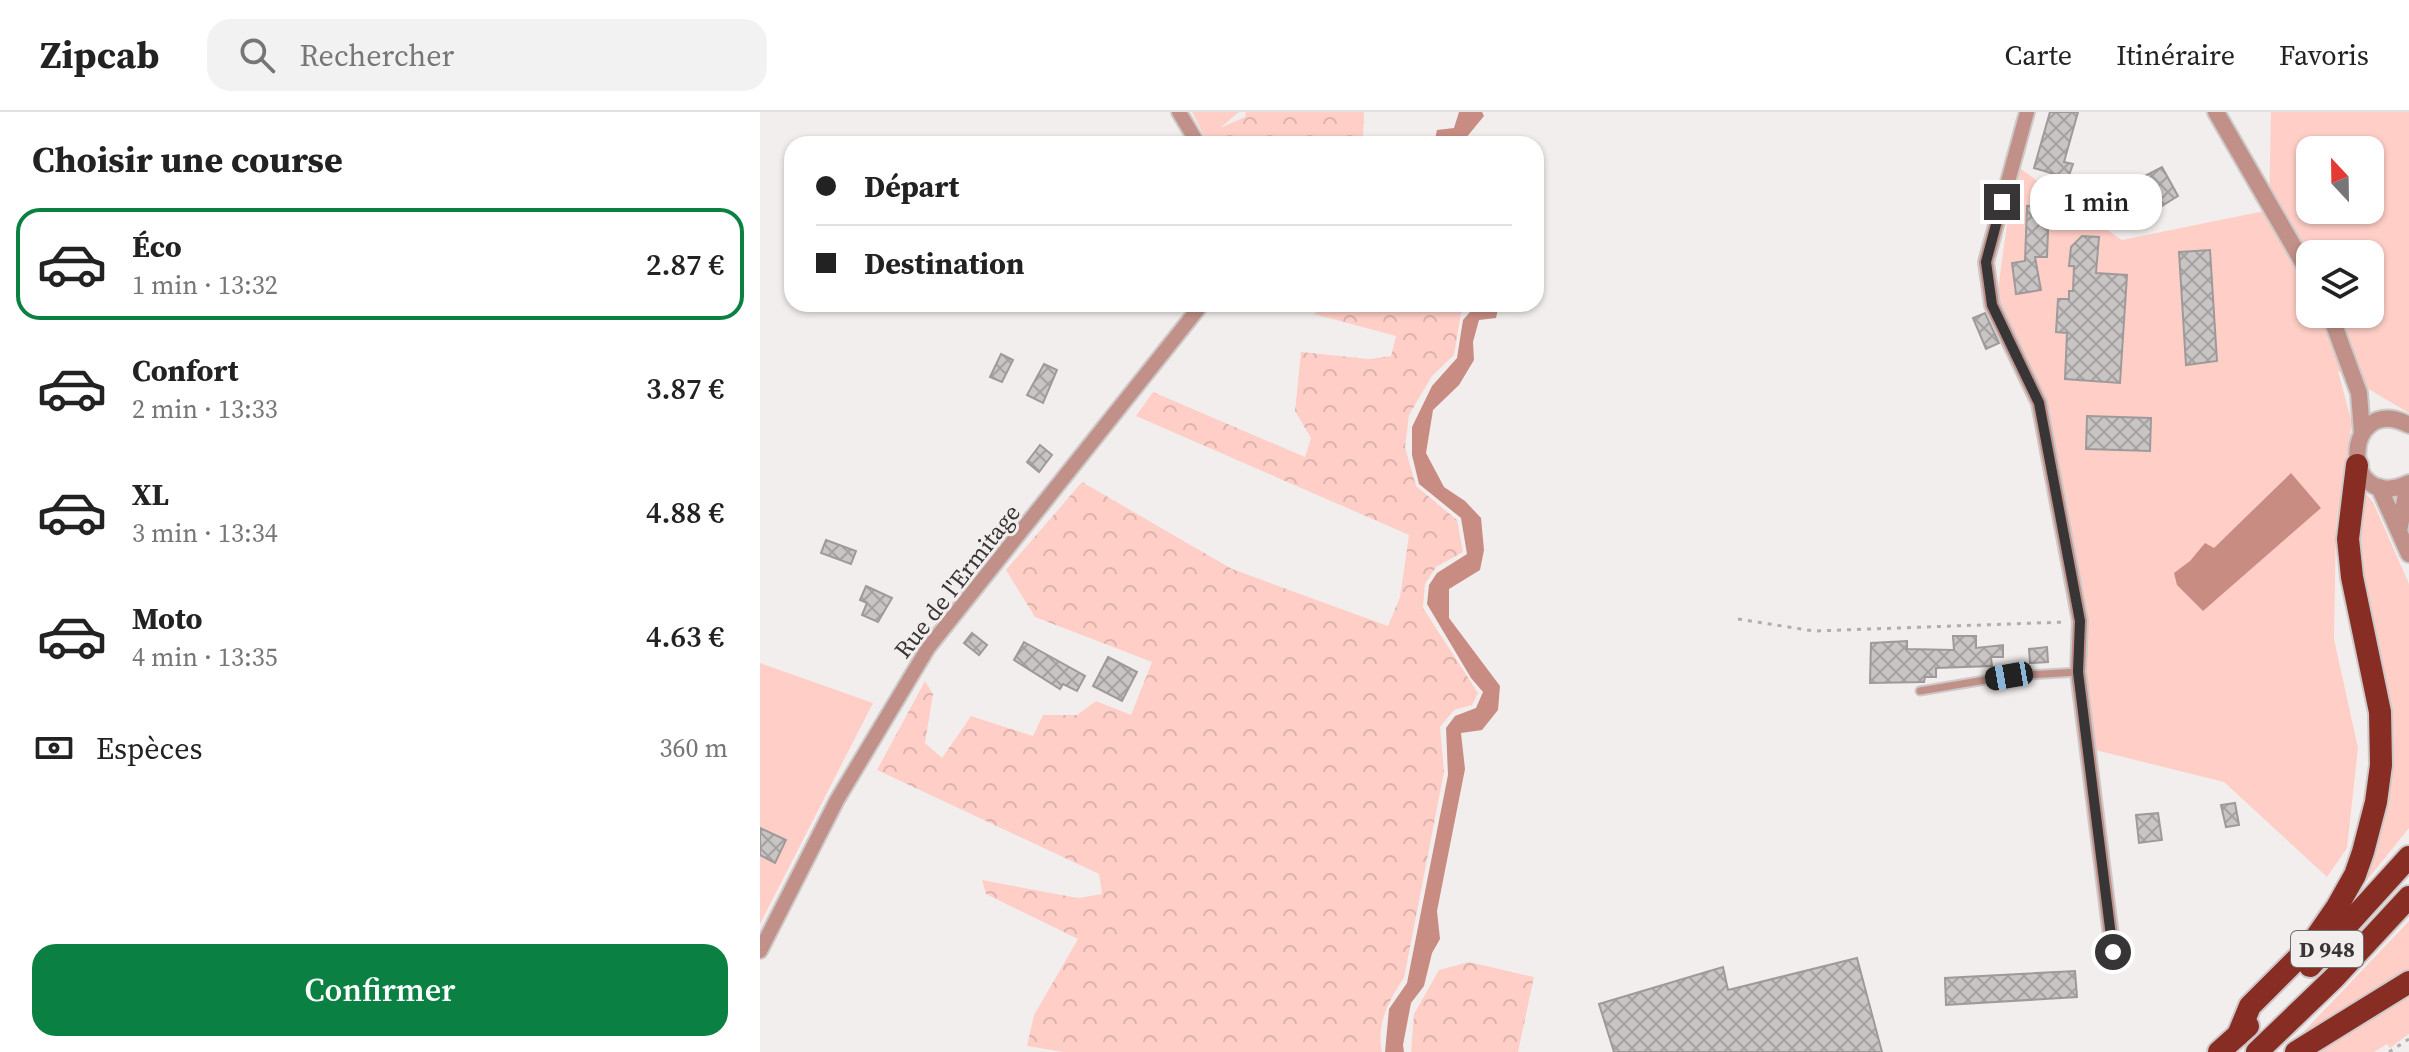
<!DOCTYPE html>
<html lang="fr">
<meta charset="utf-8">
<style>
body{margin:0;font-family:"Source Serif 4",serif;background:#f2f2f2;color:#222;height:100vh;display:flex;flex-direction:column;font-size:30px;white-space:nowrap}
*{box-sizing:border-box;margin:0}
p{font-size:26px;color:#767676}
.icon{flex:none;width:44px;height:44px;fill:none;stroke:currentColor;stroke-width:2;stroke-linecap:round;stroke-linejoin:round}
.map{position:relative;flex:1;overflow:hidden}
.details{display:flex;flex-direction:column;background:#fff;width:760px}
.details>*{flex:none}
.banner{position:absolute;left:24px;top:24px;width:760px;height:176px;border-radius:24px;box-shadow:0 2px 6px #0004;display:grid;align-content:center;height:176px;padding:0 32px;background:#fff}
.needle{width:52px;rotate:338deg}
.tools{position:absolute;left:1536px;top:24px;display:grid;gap:16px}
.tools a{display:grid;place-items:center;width:88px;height:88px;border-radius:16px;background:#fff;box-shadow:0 2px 6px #0004;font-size:40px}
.end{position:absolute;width:36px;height:36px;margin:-18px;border:10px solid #373535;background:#fff;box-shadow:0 0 0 4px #fff}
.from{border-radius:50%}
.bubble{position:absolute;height:56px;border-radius:24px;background:#fff;box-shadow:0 2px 6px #0004;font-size:26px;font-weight:600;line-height:56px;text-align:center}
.car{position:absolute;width:24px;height:48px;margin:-24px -12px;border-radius:10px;box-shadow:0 0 6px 2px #0007;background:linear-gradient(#222 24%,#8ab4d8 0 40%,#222 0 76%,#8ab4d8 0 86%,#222 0)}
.banner b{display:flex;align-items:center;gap:28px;height:76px;font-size:30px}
.banner b+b{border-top:2px solid #e0e0e0}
.banner i{width:20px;height:20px;background:#222}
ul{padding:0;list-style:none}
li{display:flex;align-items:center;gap:24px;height:112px;margin:0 16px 12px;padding:0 16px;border:4px solid transparent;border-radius:24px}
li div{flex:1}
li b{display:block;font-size:30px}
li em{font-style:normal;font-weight:600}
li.active{border-color:#0b8043}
li>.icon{width:72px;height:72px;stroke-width:1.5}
h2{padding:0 32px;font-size:36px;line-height:96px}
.pay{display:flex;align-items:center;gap:20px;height:88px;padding:0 32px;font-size:30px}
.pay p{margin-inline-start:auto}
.action{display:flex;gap:16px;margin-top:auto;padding:16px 32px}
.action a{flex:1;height:92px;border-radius:24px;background:#0b8043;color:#fff;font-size:32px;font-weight:600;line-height:92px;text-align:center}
header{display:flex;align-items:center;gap:48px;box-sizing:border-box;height:112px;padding:0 40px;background:#fff;border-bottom:2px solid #e0e0e0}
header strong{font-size:38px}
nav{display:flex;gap:44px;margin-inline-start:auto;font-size:28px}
.search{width:560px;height:72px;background:#f2f2f2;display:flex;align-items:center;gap:20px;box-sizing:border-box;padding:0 28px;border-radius:24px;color:#767676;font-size:30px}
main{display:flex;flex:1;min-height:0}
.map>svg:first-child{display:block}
</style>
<header>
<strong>Zipcab</strong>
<div class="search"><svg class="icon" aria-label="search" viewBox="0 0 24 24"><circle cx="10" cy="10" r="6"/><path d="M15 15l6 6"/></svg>Rechercher</div>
<nav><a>Carte</a><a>Itinéraire</a><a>Favoris</a></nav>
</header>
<main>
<section class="details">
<h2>Choisir une course</h2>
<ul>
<li class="active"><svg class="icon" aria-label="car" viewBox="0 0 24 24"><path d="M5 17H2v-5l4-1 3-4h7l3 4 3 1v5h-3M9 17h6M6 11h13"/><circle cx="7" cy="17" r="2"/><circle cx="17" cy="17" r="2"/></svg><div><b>Éco</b><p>1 min · 13:32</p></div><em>2.87 €</em></li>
<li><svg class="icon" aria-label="car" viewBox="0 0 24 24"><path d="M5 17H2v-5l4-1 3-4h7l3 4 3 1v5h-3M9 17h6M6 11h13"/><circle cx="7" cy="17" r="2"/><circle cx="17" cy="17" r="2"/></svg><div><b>Confort</b><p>2 min · 13:33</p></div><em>3.87 €</em></li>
<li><svg class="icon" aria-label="car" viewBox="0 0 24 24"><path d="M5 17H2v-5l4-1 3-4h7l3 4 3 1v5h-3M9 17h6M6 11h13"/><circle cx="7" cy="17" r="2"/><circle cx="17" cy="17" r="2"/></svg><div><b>XL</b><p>3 min · 13:34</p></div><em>4.88 €</em></li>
<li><svg class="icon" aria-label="car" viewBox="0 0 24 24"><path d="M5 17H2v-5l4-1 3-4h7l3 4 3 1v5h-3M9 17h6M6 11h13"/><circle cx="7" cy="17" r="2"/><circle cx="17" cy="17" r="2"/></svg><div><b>Moto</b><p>4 min · 13:35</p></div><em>4.63 €</em></li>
</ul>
<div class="pay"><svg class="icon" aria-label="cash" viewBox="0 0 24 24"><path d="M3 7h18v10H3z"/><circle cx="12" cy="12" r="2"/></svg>Espèces<p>360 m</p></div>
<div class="action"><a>Confirmer</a></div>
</section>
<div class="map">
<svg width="1649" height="940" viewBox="0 0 1649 940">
<defs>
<pattern id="forest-crowns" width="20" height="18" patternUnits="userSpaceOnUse" patternTransform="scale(2)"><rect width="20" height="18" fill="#ffcfc7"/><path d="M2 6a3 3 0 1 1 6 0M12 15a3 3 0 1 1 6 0" fill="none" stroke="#dbb2ac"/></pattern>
<pattern id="building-cross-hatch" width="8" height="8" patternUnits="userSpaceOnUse" patternTransform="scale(2)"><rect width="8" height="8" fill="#c9c5c4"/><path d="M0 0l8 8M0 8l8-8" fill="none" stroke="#a4a1a0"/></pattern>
</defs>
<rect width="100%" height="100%" fill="#f2eeed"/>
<g fill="#ffcfc7" fill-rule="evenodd">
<path d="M432,0H479L446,28Z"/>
<path d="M1511,0H1649V301L1578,259L1592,311L1576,414L1574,527L1598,636L1587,736L1567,765L1464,670L1327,636L1294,328L1237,185L1255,53L1362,128L1509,98ZM1550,38H1610V98H1550ZM1550,142H1610V202H1550Z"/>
<path d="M1600,375L1613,390L1649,472V716L1607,768C1616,727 1632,683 1633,641C1634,556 1578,456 1600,375Z"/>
<path d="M0,551L113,591L0,812Z"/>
<path d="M1649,809V858L1532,932Z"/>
<path d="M1649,880V922L1630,936L1627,932L1614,940H1553Z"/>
</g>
<g fill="url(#forest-crowns)">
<path d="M486,0H604L603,25L610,32H449L444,23L485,5Z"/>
<path d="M567,192H712L701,201L694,243L672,264L649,303L645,335L656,374L697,408L703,440L676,455L665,472L663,496L718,581L712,593L694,598L680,615L684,660L644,866C629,888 616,912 622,940H304L267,934L274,903L318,827L226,782L222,768L318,786L342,782L339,762L117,658L165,569L173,582L165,631L182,646L211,604L273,624L283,603H317L336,589L371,603L392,550L275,505L246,458L322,370L472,457L628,514L640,485L649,423L376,304L393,280L545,345L551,326L535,299L541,240L609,247L631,244L636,224L554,202Z"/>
<path d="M709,850L774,865L758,940H651L654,902L679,858Z"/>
</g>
<g fill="#c88c83">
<path d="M699,0H722L724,4L701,32H674L677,18L694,16Z"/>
<path d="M717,192H739L736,206L719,208L713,230L714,248L699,273L673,298L666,341L684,375L705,389L721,406L724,438L720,458L689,477V506L740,574L738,598L722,618L701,621L705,657L677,799L680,827L672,841L664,874L651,891L643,933L644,940H625L629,897L647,871L688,663L686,616L695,604L716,596L723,580L711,566L667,492L669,473L677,461L707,442L701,406L659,372L652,343V315L672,274L697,246L703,208Z"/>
<path d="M1531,361L1561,396L1443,499L1417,473L1414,461L1430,449L1445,431L1454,436Z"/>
</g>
<g fill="url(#building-cross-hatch)" stroke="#9f9a9a" stroke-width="2">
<path d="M1290,0H1318L1304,50L1313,52L1308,66L1274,56Z"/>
<path d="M1402,55L1418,84L1400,95L1383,65Z"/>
<path d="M1392,90L1399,102L1379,113L1372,101Z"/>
<path d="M1267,94L1289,95L1287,145H1275L1281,178L1256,182L1252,151L1265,149Z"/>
<path d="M1322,124L1339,125L1336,161L1367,163L1360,271L1305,267L1307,221L1296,220L1298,187H1309V179H1313L1314,154H1309L1311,135Z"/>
<path d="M1450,138L1457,249L1426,253L1419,140Z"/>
<path d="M1225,201L1239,231L1226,237L1213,206Z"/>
<path d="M241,242L253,248L242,270L230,265Z"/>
<path d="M284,252L297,258L283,291L267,283Z"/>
<path d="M1327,304L1391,306L1390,339L1326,337Z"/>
<path d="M280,333L292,343L279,360L267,350Z"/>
<path d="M66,428L96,439L91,452L61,441Z"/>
<path d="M106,474L132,486L118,510L102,503L107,491L100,488Z"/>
<path d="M212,521L227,533L219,543L204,531Z"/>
<path d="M1193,524H1216V536L1243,533V545H1231L1232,554L1176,556V565H1165L1164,570L1110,571L1111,531L1147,529V537L1194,538Z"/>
<path d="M264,530L325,564L317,579L303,572L300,577L254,548Z"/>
<path d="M1287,535L1288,550L1270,551L1269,537Z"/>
<path d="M348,545L377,560L362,589L333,574Z"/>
<path d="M1475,691L1479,713L1466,715L1461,693Z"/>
<path d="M1398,701L1402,728L1379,731L1376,703Z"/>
<path d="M0,716L26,728L15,751L0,743Z"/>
<path d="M1097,846L1122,940H854L839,892L963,855L968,878Z"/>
<path d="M1315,859L1317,885L1186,893L1185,866Z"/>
</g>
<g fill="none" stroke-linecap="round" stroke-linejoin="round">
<g stroke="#cdc9c8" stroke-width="11">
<path id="service" d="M1160,579L1249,564L1318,560"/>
</g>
<g stroke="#cdc9c8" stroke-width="18">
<g id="minor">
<path d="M419,0L438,32"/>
<path d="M1267,0L1226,150L1232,193L1279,291L1320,509L1318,560L1353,840"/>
<path d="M0,839L77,688L168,536L442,192"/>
</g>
</g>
<g stroke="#cdc9c8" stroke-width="20">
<g id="tertiary">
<path d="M1456,0L1550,163"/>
<path d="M1570,202L1599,281L1602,321"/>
<path d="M1649,313C1582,278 1578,404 1649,371"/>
<path d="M1619,375L1649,442"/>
<path d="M1639,419L1648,372"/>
</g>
</g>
<g stroke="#cdc9c8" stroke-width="26">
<g id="trunk">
<path d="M1550,854L1649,745"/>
<path d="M1478,923L1490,894L1550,834L1577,795L1595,763L1603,740L1616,690L1621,653L1620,600L1592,465L1588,427L1597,353"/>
<path d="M1459,940L1488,914"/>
<path d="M1497,940L1574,866L1649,785"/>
<path d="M1536,940L1649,870"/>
</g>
</g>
<g stroke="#b1adad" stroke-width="3" stroke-dasharray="4 6" stroke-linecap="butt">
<path d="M978,507L1054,519L1305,510"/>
<path d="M1629,940L1649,927"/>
</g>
<use href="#service" stroke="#c19189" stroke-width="7"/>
<use href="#minor" stroke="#c19189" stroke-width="14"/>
<use href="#tertiary" stroke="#c19189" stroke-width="16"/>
<use href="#trunk" stroke="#882d24" stroke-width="22"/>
</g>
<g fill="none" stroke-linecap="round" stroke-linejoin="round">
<path stroke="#373535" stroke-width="10" d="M1242,90L1226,150L1232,193L1279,291L1320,509L1318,560L1353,840"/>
</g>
<g text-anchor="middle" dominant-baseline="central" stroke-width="6" stroke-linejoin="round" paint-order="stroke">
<rect fill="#f2eeed" stroke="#6f6c6c" stroke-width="2" x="1531" y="819" width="72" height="36" rx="6"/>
<g font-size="22" font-weight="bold" fill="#373535">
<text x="1567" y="837">D 948</text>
</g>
<g font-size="24" fill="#373535" stroke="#f2eeed">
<text transform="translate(197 469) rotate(-52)">Rue de l'Ermitage</text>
</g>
</g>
</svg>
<div class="tools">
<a><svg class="needle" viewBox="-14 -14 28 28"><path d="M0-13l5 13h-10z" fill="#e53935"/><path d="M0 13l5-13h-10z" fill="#767676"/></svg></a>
<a><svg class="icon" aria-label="layers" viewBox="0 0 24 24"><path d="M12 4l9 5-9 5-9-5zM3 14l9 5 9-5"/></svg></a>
</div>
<i class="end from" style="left:1353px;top:840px"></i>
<i class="end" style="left:1242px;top:90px"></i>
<div class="bubble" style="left:1270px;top:62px;width:132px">1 min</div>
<i class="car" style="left:1249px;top:564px;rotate:260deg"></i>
<div class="banner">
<b><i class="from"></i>Départ</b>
<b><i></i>Destination</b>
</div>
</div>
</main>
